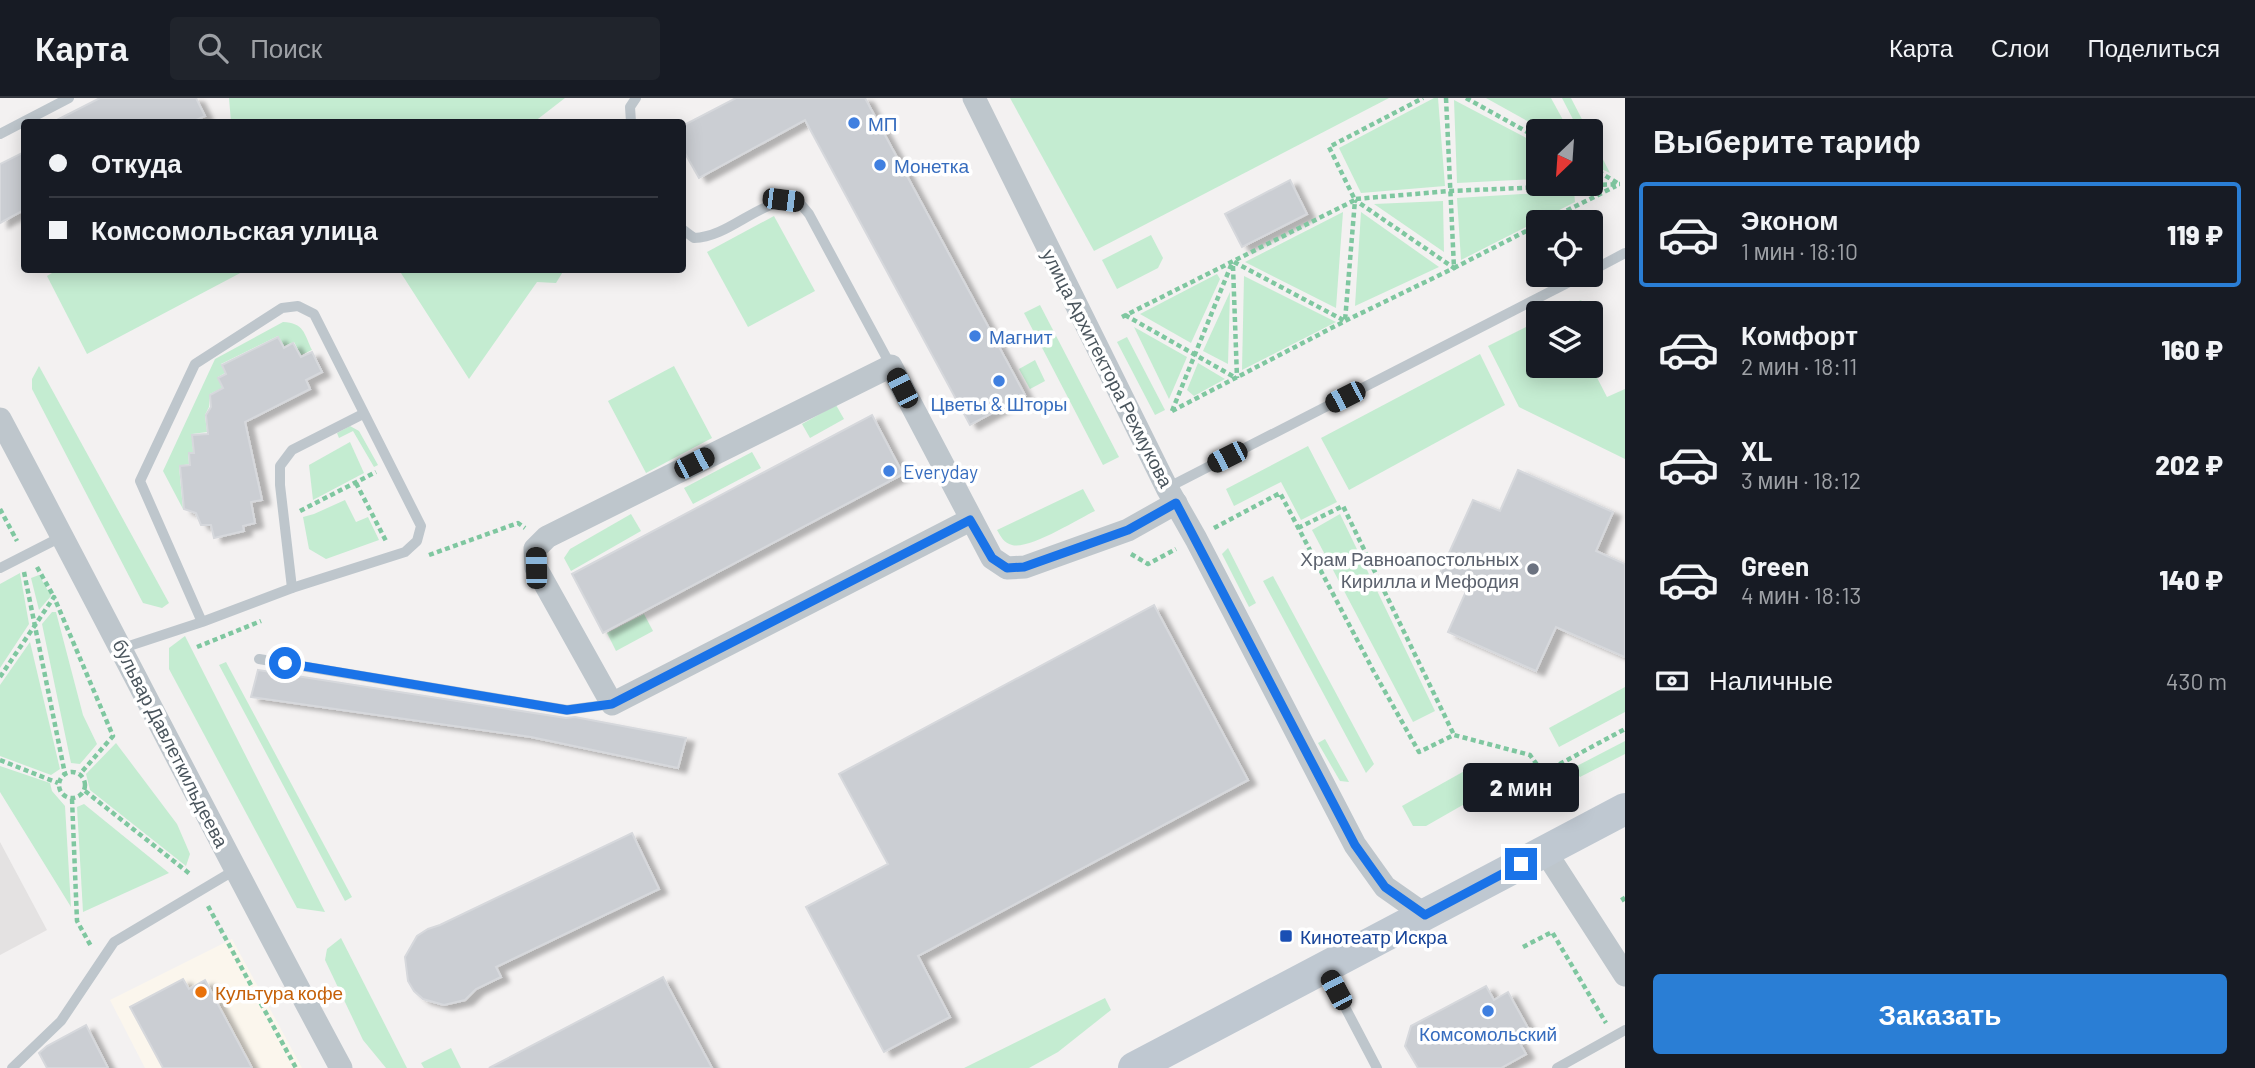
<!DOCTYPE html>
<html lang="ru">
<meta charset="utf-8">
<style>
body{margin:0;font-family:Barlow,sans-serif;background:#20242c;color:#f1f3f6;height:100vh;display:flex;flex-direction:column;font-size:26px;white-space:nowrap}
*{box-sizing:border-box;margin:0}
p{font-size:23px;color:#9ea1a6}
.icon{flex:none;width:38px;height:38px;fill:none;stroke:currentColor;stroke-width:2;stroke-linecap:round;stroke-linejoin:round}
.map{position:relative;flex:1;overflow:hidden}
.drawer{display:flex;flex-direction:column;background:#171b24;width:630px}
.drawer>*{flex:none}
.top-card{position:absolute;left:21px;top:21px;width:665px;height:154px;border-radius:7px;box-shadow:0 4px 18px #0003;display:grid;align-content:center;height:154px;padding:0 28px;background:#171b24}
.needle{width:46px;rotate:205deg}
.tools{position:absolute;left:1526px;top:21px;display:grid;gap:14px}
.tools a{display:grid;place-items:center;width:77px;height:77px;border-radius:7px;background:#171b24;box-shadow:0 4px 18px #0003;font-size:35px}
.end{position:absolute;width:32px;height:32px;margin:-16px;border:9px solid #1a73e8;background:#fff;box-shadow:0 0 0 4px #fff}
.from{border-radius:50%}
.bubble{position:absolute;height:49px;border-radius:7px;background:#171b24;box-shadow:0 4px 18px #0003;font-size:23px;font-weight:800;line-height:49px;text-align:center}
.car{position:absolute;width:21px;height:42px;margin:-21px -10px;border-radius:9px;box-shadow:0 0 5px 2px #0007;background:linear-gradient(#222 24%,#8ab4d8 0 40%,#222 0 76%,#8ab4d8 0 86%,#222 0)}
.top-card b{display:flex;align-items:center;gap:24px;height:66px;font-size:26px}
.top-card b+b{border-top:2px solid #363941}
.top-card i{width:18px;height:18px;background:#f1f3f6}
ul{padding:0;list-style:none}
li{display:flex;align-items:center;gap:21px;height:105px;margin:0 14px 10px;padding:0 14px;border:4px solid transparent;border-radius:7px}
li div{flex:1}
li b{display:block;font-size:26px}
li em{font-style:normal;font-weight:800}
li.current{border-color:#2a7ed5}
li>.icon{width:63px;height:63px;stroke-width:1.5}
h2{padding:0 28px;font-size:32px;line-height:84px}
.pay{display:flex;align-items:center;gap:18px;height:77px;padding:0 28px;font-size:26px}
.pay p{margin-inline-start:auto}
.primary-button{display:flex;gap:14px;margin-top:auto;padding:14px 28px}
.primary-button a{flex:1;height:80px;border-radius:7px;background:#2a7ed5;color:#fff;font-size:28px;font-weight:800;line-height:80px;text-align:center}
header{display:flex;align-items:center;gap:42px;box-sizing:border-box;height:98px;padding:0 35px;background:#171b24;border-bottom:2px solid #363941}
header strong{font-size:33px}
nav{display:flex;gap:38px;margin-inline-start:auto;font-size:24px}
.search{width:490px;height:63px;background:#20242c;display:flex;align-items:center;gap:18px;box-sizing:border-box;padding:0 24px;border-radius:7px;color:#9ea1a6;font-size:26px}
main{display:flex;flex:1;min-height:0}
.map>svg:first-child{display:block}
</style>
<header>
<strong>Карта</strong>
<div class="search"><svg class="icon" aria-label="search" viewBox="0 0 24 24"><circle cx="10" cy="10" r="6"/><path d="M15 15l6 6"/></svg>Поиск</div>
<nav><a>Карта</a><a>Слои</a><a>Поделиться</a></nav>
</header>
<main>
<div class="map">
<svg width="1625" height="970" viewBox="0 0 1625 970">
<defs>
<filter id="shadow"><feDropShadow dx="8" dy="4.5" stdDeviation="2" flood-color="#0004"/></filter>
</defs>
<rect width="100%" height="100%" fill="#f3f1f1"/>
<path fill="#fbf6ed" d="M232,841L302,970H145L110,902Z"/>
<path fill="#e4e2e2" d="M0,744L47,832L0,857Z"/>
<g fill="#c4ecd1">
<path d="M229,0H565L534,24H231Z"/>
<path d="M1010,0H1389L1094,153Z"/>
<path d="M1434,0H1438L1445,88L1361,95L1339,50Z"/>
<path d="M1486,0H1551L1569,33H1545Z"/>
<path d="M1562,0H1571L1588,33H1579Z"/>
<path d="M1454,2L1538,46V81L1457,85Z"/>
<path d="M1591,38L1610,75L1599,70L1591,55Z"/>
<path d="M1574,93L1575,104L1461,162L1457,100Z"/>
<path d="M1443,103L1444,154L1374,106Z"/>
<path d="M1343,114L1336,210L1245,164Z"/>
<path d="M1361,114L1439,169L1355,208Z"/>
<path d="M774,118L815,193L748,229L707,154Z"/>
<path d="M1151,137L1163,160L1158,170L1117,191L1102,162Z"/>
<path d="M57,172H246L87,256L47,178Z"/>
<path d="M399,172H564L556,185L537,184L469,281Z"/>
<path d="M1217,176L1220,181L1191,245L1140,216Z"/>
<path d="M1244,178L1336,224L1242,272Z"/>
<path d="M1230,194L1228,266L1203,253Z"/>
<path d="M1581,202L1587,212L1581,215H1554Z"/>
<path d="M1040,207L1119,359L1103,367L1024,215Z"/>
<path d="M1538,223V268H1591L1607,299L1625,291V361L1519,309L1488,248Z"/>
<path d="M283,224C304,225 304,235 312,252L301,257L294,244L284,248L278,238L221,266L225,275L218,279L222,290L210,296L209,309L205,317L207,334L192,336L193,354L188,355L189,366L179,368L183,411L163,373L215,261Z"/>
<path d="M1134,229L1187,259L1169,301Z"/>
<path d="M1127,239L1165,312L1155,317L1117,244Z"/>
<path d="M1480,256L1505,307L1349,392L1321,340Z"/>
<path d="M1035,262L1045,283L1030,291L1019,271Z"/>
<path d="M1198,265L1225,281L1194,298L1187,292Z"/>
<path d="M39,268L169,505L162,510L143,505L32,291V281Z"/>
<path d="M674,268L712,340L646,375L608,303Z"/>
<path d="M836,307L844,321L810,340L802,326Z"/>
<path d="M350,328L359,333L378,367L374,369L353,333L339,340L337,335Z"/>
<path d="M350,344L364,375L313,402L309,367Z"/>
<path d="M1308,348L1337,404L1301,422L1281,384L1234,408L1226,391Z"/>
<path d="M752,354L761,370L693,406L684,390Z"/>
<path d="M1083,391L1095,413C1078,421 1029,452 1012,447C1004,445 1001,439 997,432Z"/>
<path d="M345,402L356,424L368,419L379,442L326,461L309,451L303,419L314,416Z"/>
<path d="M631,416L641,433L571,473L564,460L570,451Z"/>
<path d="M1340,416L1435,613L1413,624L1312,432Z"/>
<path d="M1228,450L1256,505L1249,509L1222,456Z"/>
<path d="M20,475L29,526L0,570V486Z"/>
<path d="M39,477L51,498L39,512L31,480Z"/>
<path d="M1273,478L1374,666L1366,675L1263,483Z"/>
<path d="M52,514H56L83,617L97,646L80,666L71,665L42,526Z"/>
<path d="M644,516L653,533L616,553L607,535Z"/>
<path d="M185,538L325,814L297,810L169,571V550Z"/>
<path d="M30,544L60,671L51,677L0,658V587Z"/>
<path d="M226,564L352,799L345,803L219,567Z"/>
<path d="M1625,589V614L1559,649L1549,630Z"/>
<path d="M1325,641L1349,684L1340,683L1318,645Z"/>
<path d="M1625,643V656L1580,679L1573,670Z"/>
<path d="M116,645L177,726L190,756L186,768L90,692L86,676Z"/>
<path d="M0,668L50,685L52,693L65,708L71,809L0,694Z"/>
<path d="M1468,671L1482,696L1426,728H1413L1402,708Z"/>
<path d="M84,706L169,775L83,814L77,709Z"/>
<path d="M341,840L407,970H386L363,942L325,862L327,851Z"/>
<path d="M1105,900L1111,912L1058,954L1029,970H964Z"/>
<path d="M451,950L461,970H424L421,965Z"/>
</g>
<g fill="#cbced3" stroke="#d6d8dc" stroke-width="2" filter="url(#shadow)">
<path d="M100,0H196L205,18L192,24H53Z"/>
<path d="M736,0H865L1025,297L970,327L805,22L699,80L682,50V28Z"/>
<path d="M24,54V112L0,125V66Z"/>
<path d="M1290,82L1307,116L1242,149L1225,116Z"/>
<path d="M278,239L284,250L293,245L301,259L312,254L322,274L306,282L310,291L245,324L262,402L251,404L255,425L243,428L244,433L214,440L211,427H201L196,415L184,411L180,368L190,367L189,355H194L192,337L208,336L206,317L211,309L210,297L223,290L218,280L226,276L222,267Z"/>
<path d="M872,317L903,376L603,535L572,476Z"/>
<path d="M1518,372L1613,414L1596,453L1625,466V559L1556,529L1536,573L1448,534L1468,489L1439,477L1473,402L1500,413Z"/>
<path d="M1154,507L1248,682L918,858L950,919L884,954L806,809L888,766L839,676Z"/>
<path d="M258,572L566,620L575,619L686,640L678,670L531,639L251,599Z"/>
<path d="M632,735L659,791L496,869L501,879L476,891L465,902L444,907L423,901L414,893L408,883L405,859L417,838L428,831L440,827Z"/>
<path d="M663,879L712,970H489Z"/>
<path d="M183,881L189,891L205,882L252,970H163L130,909Z"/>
<path d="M1486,888L1494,902L1508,894L1528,930L1515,937L1526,956L1501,970H1418L1405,948L1411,928Z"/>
<path d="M86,927L108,970H47L39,955L47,948Z"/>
</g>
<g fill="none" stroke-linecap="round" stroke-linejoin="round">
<g stroke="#7fc7a0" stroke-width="4.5" stroke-dasharray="5 3.5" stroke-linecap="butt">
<path d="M1446,0L1454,170L1538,127"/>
<path d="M1466,0L1538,40"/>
<path d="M1591,69L1619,86"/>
<path d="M1356,101L1449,93L1620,86"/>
<path d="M1544,124L1616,88"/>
<path d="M1234,164L1345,223L1355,102"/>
<path d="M1233,168L1237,280"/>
<path d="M1125,217L1236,280"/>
<path d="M1122,219L1355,102L1329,49L1423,0"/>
<path d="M1172,313L1345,223L1454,170L1355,102"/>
<path d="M1172,313L1232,165"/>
<path d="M356,385L386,443"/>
<path d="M0,411L17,443"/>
<path d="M300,413L376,374"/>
<path d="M1214,430L1280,395L1374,574L1419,654L1454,637L1530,657L1543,675L1625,631"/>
<path d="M1298,430L1343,408L1454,637"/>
<path d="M1131,456L1148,466L1176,451"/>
<path d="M429,457L518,425L525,430"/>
<path d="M37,469L54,499"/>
<path d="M24,474L65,676"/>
<path d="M197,549L261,523"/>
<path d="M0,579L54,499L113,638L80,676"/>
<path d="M0,662L58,685"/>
<circle cx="72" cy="687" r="13"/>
<path d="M85,693L190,776"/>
<path d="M72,701L77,823L92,850"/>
<path d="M1622,799L1625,804"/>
<path d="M208,808L296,970"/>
<path d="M1523,849L1552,834L1606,925"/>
</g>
<g stroke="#bec6cc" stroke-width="10">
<path d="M631,24L630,9L636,0"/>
<path d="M0,36L69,0"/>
<path d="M682,131L694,140C731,139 760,99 798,103L809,116L891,268"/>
<path d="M1591,173L1625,155"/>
<path d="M1167,390L1583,177"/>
<path d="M0,470L63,438"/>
<path d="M292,490L280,387V368L292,352L363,316"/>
<path d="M123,550L202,524L292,490L405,454L417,443L421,428L314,216L298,208L282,210L195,266L140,383L202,524"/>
<path d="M259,561L567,612L612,606"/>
<path d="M1326,873L1377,970"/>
<path d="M12,970L61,923L114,844L235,772"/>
<path d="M1557,970L1625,932"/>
</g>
<g stroke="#bec6cc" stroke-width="23">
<path d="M974,0L1167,390L1196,441L1355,747L1385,789L1425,817"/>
<path d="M0,321C115,537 225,755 341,970"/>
<path d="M970,422L612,606L536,470L535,451L547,439L891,268L992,460L1007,470L1025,469L1128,432L1176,405"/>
<path d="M1545,753L1625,877"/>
</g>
<path stroke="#bfc8d1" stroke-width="32" d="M1134,970L1625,711"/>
</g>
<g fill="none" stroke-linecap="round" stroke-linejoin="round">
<path stroke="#1a73e8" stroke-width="9" d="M285,565L567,612L612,606L970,422L992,460L1007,470L1024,469L1128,432L1176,405L1355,747L1385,789L1425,817L1521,766"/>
</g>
<g fill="#3f7fe0" stroke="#fff" stroke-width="2.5">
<circle cx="854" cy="25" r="7"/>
<circle cx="880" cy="67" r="7"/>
<circle cx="975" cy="238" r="7"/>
<circle cx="999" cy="283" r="7"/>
<circle cx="889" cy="373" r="7"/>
<circle cx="1488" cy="913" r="7"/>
</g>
<circle fill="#6b7280" stroke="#fff" stroke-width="2.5" cx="1533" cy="471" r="7"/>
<rect fill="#1a4fb4" stroke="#fff" stroke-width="2.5" x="1279" y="831" width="14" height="14" rx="3.5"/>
<circle fill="#e8710a" stroke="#fff" stroke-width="2.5" cx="201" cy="894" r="7"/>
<g text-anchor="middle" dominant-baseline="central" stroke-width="7" stroke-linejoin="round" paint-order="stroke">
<g font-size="19" fill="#366cbe" stroke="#fff" text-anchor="start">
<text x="868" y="25">МП</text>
<text x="894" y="67">Монетка</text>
<text x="989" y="238">Магнит</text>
<text x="999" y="305" text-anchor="middle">Цветы &amp; Шторы</text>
<text x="903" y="373">Everyday</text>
<text x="1488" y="935" text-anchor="middle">Комсомольский</text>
</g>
<g font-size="19" fill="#4a555d" stroke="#fff">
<text transform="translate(1108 270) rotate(63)">улица Архитектора Рехмукова</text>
<text transform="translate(171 645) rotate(63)">бульвар Давлеткильдеева</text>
</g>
<g font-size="19" fill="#5b616d" stroke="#fff" text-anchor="end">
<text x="1519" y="460">Храм Равноапостольных<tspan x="1519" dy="22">Кирилла и Мефодия</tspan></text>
</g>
<g font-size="19" fill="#164399" stroke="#fff" text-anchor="start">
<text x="1300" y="838">Кинотеатр Искра</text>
</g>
<g font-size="19" fill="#c56008" stroke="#fff" text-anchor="start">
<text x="215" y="894">Культура кофе</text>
</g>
</g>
</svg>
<div class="tools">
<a><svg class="needle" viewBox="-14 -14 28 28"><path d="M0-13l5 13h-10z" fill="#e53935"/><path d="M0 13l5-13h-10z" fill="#9ea1a6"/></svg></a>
<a><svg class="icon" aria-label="locate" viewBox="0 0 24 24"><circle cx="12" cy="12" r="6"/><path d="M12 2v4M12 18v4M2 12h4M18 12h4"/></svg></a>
<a><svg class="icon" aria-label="layers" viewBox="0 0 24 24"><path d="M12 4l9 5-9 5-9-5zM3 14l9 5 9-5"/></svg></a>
</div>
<i class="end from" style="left:285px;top:565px"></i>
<i class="end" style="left:1521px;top:766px"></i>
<div class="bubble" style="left:1463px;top:665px;width:116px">2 мин</div>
<i class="car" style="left:783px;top:102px;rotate:97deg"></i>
<i class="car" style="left:902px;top:290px;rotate:333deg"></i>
<i class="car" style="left:1345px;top:299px;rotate:243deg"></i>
<i class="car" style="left:1227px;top:359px;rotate:243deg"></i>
<i class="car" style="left:694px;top:365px;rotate:63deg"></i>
<i class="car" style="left:536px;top:470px;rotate:359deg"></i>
<i class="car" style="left:1336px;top:892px;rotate:332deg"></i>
<div class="top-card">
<b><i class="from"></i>Откуда</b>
<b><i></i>Комсомольская улица</b>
</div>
</div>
<section class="drawer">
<h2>Выберите тариф</h2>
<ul>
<li class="current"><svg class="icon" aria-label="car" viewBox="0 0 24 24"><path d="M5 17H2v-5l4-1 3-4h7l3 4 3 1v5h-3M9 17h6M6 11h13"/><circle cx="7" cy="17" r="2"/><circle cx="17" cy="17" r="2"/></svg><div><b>Эконом</b><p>1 мин · 18:10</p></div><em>119 ₽</em></li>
<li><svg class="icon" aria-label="car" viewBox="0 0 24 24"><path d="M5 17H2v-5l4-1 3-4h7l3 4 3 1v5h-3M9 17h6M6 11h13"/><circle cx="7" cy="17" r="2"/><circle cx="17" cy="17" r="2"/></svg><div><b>Комфорт</b><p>2 мин · 18:11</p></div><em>160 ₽</em></li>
<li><svg class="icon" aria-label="car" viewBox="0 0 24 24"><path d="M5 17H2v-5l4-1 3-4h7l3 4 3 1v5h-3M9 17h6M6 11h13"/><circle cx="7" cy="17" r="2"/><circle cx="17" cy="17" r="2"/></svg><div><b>XL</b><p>3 мин · 18:12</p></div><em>202 ₽</em></li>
<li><svg class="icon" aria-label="car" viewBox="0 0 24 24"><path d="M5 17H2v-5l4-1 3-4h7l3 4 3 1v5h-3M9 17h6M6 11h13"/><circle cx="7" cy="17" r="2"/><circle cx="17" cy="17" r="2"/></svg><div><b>Green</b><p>4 мин · 18:13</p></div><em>140 ₽</em></li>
</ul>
<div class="pay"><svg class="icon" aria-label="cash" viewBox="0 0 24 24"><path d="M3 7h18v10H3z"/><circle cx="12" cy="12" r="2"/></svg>Наличные<p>430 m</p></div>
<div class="primary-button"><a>Заказать</a></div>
</section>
</main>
